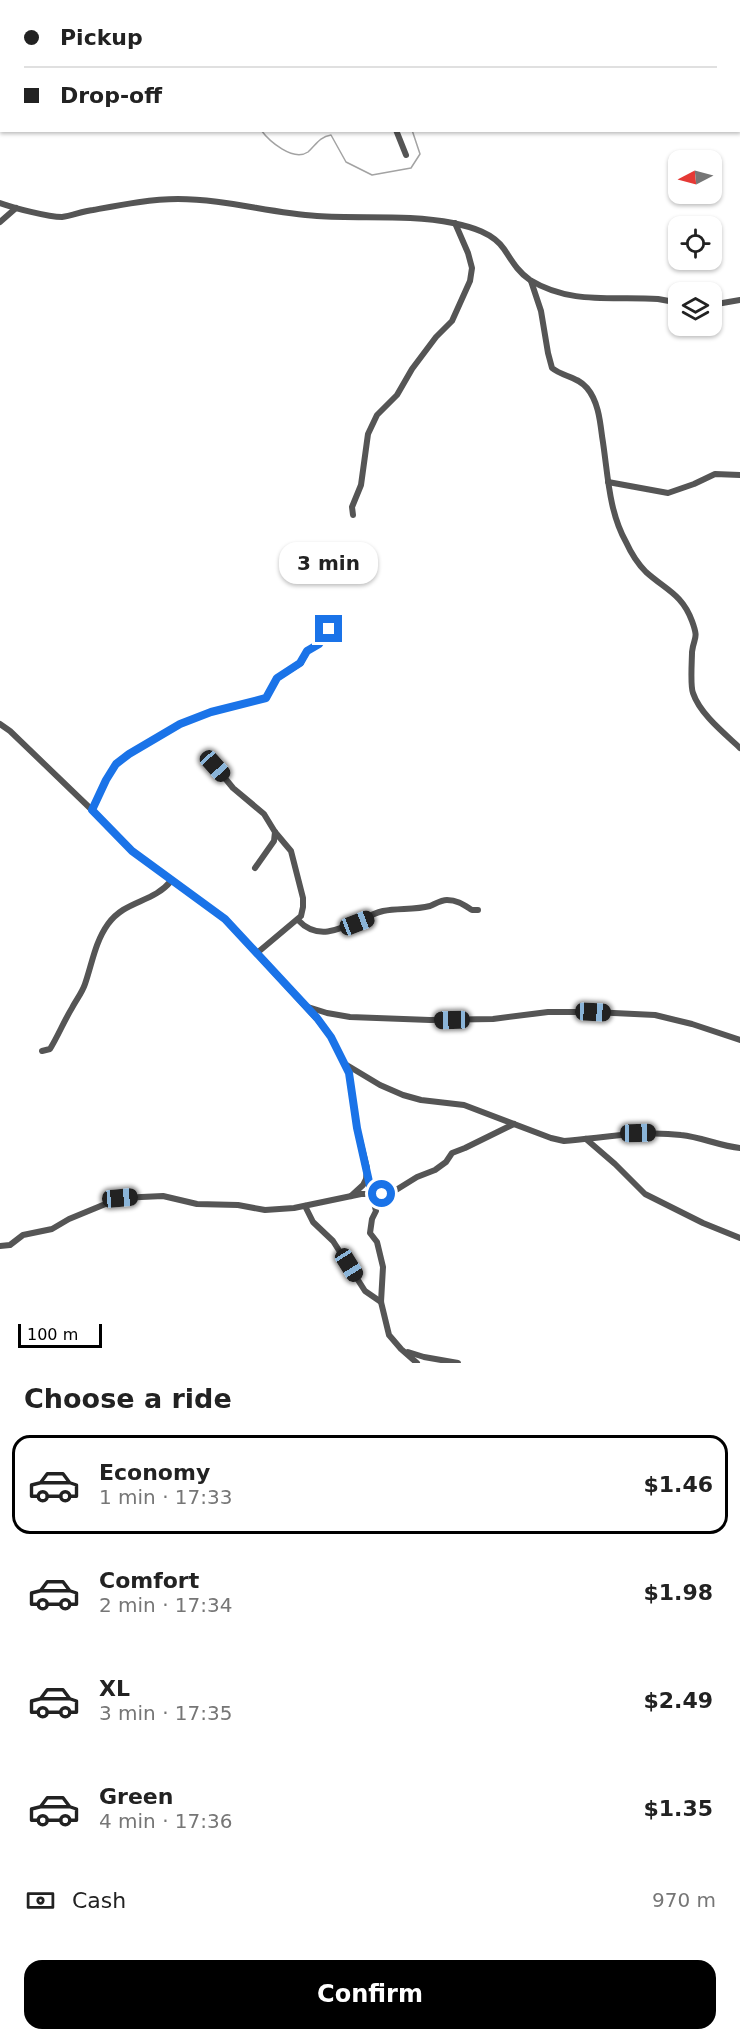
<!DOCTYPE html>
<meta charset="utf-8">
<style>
body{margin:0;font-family:"DejaVu Sans",sans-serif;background:#f2f2f2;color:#222;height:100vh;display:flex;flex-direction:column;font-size:22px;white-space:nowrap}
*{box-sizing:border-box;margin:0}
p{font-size:20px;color:#767676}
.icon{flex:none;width:33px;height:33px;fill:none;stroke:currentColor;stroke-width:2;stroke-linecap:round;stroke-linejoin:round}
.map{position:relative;height:1363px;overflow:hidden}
.sheet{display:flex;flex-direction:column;background:#fff;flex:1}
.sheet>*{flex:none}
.hud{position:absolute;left:0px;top:0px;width:741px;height:132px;box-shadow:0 2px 4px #0004;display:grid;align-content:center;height:132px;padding:0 24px;background:#fff}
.needle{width:39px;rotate:264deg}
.fabs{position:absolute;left:668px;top:150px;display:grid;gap:12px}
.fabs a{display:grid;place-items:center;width:54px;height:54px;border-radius:12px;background:#fff;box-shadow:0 2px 4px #0004;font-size:30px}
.scale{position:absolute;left:18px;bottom:15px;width:84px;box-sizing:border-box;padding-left:6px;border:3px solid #000;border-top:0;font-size:16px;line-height:21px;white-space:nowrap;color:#000;-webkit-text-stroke:4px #fff;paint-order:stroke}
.end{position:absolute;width:27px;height:27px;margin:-14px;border:8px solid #1a73e8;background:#fff;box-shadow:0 0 0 3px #fff}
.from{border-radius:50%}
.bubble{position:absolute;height:42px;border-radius:18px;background:#fff;box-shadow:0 2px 4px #0004;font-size:20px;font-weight:700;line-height:42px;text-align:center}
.car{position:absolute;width:18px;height:36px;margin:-18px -9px;border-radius:8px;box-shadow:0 0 4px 2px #0007;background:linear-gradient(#222 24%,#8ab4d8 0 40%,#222 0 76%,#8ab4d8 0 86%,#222 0)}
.hud b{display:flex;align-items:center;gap:21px;height:57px;font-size:22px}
.hud b+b{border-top:2px solid #e0e0e0}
.hud i{width:15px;height:15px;background:#222}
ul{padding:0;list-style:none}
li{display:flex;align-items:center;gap:18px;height:99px;margin:0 12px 9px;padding:0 12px;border:3px solid transparent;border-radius:18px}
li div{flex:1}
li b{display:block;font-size:22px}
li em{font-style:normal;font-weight:700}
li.active{border-color:#000}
li>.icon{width:54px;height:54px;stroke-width:1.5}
h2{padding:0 24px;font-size:27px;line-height:72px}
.pay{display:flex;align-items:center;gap:15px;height:66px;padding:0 24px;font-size:22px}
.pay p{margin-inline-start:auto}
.action{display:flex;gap:12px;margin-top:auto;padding:12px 24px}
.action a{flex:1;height:69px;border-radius:18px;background:#000;color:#fff;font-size:24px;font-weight:700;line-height:69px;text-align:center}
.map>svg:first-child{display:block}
</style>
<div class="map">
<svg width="740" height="1363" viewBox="0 0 740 1363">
<rect width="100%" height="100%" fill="#fff"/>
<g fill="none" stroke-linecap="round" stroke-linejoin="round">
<g stroke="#a3a3a3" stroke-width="1.5">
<path d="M79,0L91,2"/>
<path d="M39,2L59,0"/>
<path d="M140,2L143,0"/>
<path d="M224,2V0"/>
<path d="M0,48H2"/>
<path d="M261,130C269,141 293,162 308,152C316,145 319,137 331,135L346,162L372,175L411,168L420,154L412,130"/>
</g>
<g stroke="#555" stroke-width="6">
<path d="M332,0L333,2"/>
<path d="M0,115L2,114"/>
<path d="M396,130L406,155"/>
<path d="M0,203C14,208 48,217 62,217C72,216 82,211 93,210C120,205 150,199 178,199C225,199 270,213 317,216C362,219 409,214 453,223C472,227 493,233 504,249C512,261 518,272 530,280C571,305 613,296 658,299L669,301L678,307"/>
<path d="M0,222L16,208"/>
<path d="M531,281L541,311L548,353L552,368C563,377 577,376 587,388C598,401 600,420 602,436C608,472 608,510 626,542C631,553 638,564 646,572C666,590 682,594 692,621C699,640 694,636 692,652C692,660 690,686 693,693C700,714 724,733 740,748"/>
<path d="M711,305L740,300"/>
<path d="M608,482L668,493L694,484L715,474L740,475"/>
<path d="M353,515L352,507L361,485L368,434L377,415L397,395L412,369L436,337L452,321L470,281L472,268L468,253L455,223"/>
<path d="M0,724L10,731L92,810L132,851L225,919L317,1019L331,1037L349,1073L357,1128L367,1168L366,1179L363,1185L351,1196"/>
<path d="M215,766L233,788L264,814L275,832L291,851L303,898V907L301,916L257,953"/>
<path d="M92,810L106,780L116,764L129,754L180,724L211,712L266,698L277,678L301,663L307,651L319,644L329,629"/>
<path d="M255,868L274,841L275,832"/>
<path d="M298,920C324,948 355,918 383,911C398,908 414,910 430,906C435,904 441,900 447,900C458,900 464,905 472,910H478"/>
<path d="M308,1007L327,1013L350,1017L430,1020L493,1019L548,1012H593L655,1015L692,1024L740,1040"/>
<path d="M42,1051L50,1049C58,1036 64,1021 72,1008C76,1000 82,993 85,984C92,964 95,942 108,924C125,900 153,903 171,881"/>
<path d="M345,1064L380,1085L403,1095L421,1100L464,1105L551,1138L564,1141C603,1138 642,1130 681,1135C701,1137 720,1146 740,1148"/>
<path d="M586,1139L615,1164L645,1194L703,1223L740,1238"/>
<path d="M367,1175L376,1211L372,1219L370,1233L377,1242L383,1267L381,1302L389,1335L401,1349L417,1363"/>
<path d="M305,1206L313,1222L333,1241L365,1291L381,1302"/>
<path d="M0,1246L10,1245L23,1235L52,1229L69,1219L120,1198L163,1196L197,1204L238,1205L265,1210L294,1208L361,1194H382L396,1190L417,1177L435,1170L446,1162L452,1153L465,1148L514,1124"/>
<path d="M408,1352L424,1357L458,1363"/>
</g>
</g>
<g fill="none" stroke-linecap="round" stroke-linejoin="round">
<path stroke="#1a73e8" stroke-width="8" d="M329,629L319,644L307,651L300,663L277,678L266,698L211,712L180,724L129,754L116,764L106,780L92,810L132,851L225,919L317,1018L331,1037L349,1073L357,1128L370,1186L373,1194H382"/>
</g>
</svg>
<div class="fabs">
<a><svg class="needle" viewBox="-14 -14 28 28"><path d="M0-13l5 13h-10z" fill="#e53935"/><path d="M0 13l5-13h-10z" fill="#767676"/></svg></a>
<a><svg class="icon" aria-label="locate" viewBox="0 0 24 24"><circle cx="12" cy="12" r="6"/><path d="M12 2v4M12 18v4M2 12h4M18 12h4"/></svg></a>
<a><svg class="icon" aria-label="layers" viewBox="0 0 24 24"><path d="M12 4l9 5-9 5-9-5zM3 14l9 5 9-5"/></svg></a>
</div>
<div class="scale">100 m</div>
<i class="end from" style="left:382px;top:1194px"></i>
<i class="end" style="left:329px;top:629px"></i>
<div class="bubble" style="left:279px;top:542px;width:99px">3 min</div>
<i class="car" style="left:215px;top:766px;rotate:138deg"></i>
<i class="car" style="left:357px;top:923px;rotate:69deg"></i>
<i class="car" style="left:593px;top:1012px;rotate:93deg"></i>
<i class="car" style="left:452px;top:1020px;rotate:269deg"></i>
<i class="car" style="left:638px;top:1133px;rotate:89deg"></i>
<i class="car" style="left:120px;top:1198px;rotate:85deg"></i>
<i class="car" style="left:349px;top:1265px;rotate:148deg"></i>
<div class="hud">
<b><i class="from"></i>Pickup</b>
<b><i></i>Drop-off</b>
</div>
</div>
<section class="sheet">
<h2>Choose a ride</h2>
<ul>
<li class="active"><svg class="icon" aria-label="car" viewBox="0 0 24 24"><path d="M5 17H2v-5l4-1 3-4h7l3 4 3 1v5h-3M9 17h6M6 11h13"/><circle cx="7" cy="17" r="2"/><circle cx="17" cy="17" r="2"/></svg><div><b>Economy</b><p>1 min · 17:33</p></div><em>$1.46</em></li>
<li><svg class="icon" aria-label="car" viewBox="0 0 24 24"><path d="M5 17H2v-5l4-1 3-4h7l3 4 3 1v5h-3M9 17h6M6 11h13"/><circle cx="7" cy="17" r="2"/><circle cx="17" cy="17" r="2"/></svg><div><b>Comfort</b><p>2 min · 17:34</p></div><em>$1.98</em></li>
<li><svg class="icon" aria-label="car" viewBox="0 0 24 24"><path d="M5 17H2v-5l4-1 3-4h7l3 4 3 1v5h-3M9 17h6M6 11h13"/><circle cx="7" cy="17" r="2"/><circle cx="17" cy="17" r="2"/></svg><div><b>XL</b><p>3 min · 17:35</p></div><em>$2.49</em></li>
<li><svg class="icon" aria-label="car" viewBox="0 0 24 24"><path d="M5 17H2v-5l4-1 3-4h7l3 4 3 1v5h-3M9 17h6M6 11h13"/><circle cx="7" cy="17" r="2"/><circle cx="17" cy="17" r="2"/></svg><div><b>Green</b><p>4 min · 17:36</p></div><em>$1.35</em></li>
</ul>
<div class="pay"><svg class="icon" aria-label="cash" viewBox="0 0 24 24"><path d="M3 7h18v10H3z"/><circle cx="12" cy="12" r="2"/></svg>Cash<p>970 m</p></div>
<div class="action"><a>Confirm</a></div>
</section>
